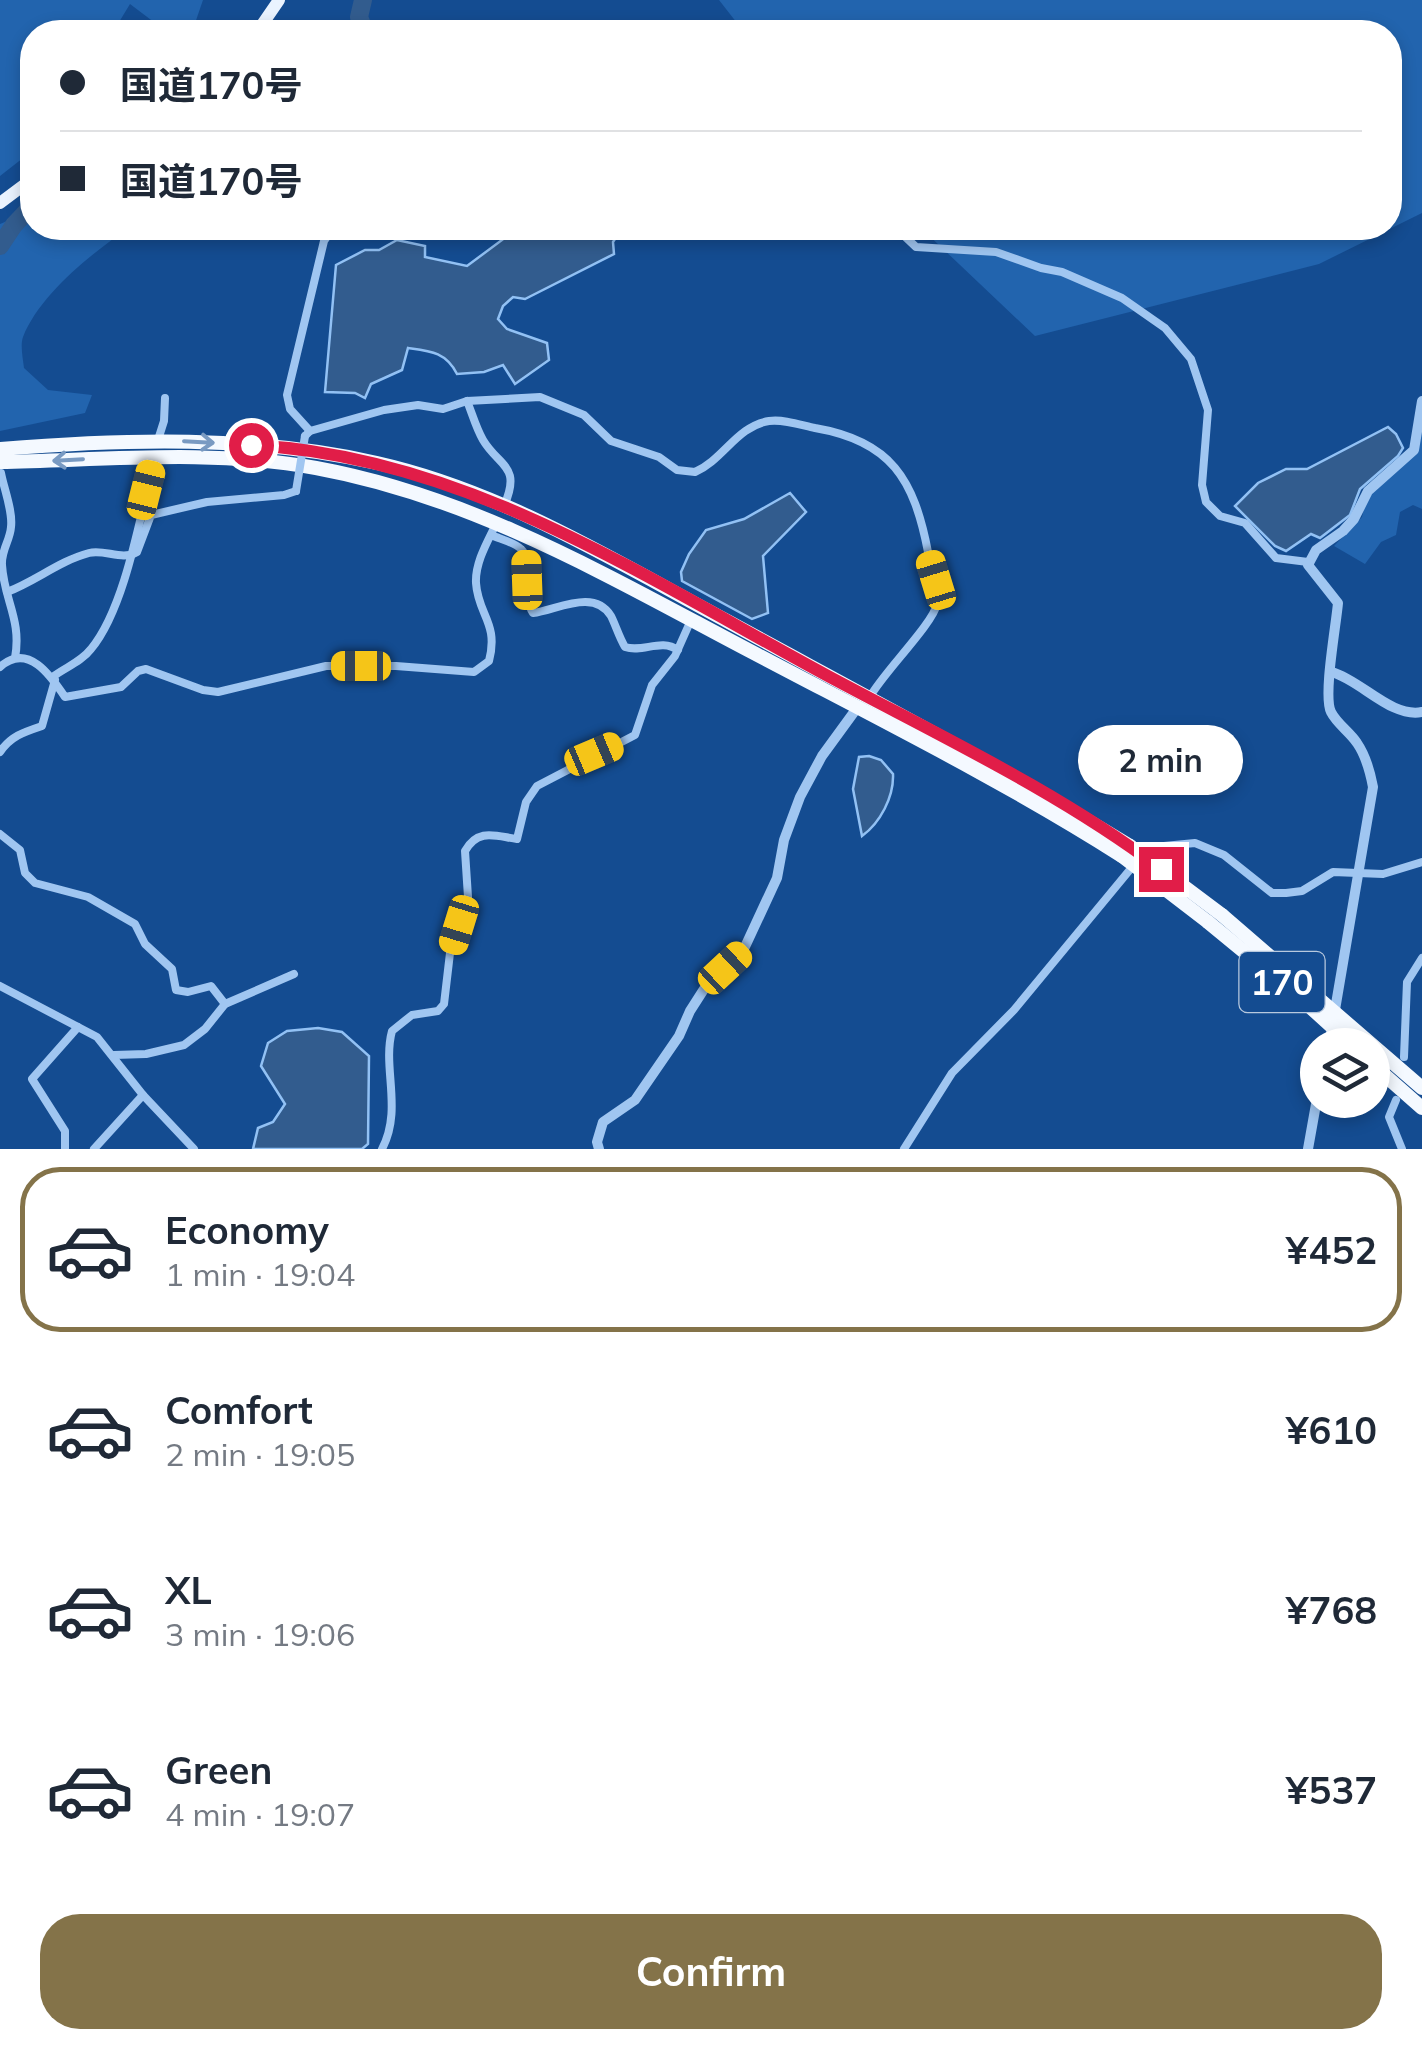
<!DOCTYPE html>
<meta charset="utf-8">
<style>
body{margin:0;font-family:Mulish,"Noto Sans JP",sans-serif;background:#f2f2f3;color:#1f2937;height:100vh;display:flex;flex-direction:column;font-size:38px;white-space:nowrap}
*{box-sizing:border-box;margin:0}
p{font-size:32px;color:#747a83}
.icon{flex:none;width:55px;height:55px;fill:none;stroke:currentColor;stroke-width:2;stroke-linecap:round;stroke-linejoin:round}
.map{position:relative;height:1149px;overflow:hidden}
.drawer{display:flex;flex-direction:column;background:#fff;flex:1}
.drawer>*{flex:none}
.top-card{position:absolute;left:20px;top:20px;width:1382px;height:220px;border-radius:40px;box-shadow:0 5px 15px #0003;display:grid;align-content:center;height:220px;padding:0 40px;background:#fff}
.controls{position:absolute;left:1300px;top:1028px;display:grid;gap:20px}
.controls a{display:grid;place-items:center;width:90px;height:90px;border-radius:50%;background:#fff;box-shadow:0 5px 15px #0003;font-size:50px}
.end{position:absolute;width:45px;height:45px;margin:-22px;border:12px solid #e11d48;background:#fff;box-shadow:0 0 0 5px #fff}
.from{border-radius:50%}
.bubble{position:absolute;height:70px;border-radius:35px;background:#fff;box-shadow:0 5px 15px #0003;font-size:32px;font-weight:700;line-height:70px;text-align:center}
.car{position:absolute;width:30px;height:60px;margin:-30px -15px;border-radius:12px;box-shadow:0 0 8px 2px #0007;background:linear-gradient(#f5c518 24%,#345 0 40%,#f5c518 0 76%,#345 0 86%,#f5c518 0)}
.top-card b{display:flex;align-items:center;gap:35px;height:95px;font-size:38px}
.top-card b+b{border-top:2px solid #e0e1e3}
.top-card i{width:25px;height:25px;background:#1f2937}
ul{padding:18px 0 0;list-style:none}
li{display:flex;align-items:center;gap:30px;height:165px;margin:0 20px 15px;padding:0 20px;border:5px solid transparent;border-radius:40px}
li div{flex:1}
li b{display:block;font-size:38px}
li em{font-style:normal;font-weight:700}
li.on{border-color:#847349}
li>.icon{width:90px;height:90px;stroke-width:1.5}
.button{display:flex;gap:20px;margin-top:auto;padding:20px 40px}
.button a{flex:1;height:115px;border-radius:40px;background:#847349;color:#fff;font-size:40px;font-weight:700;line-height:115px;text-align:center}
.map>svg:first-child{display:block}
</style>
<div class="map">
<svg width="1422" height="1149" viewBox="0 0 1422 1149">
<rect width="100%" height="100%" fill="#144c91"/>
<g fill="#2264ae">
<path d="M0,0H203L192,32H167L130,4L113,32H32V151L0,176Z"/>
<path d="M719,0H1422V213L1319,264L1035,336L921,228H1390V32H744Z"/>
<path d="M32,211V228H129C93,252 40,294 23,337C20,345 23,359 24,368L48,390L92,395L85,413L0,431V224Z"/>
<path d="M1422,401V509L1413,505L1400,512L1396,535L1381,542L1365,564L1334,546L1362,517L1368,491L1414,450Z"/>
</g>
<g fill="#325c8e" stroke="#92c1f4" stroke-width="2.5">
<path d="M518,228H622L613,242L614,254L525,299L513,297L503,306L498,319L507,329L547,343L549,360L515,384L503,365L484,372L457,374C446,352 430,351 408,348L402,370L371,384L365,398L355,393L325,392L336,265L365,250H379L397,240L425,246V257L467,266Z"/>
<path d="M1388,427L1396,434L1403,448L1398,456L1360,489L1350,515L1320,538L1311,534L1286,551L1275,546L1235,506L1258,483L1286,469H1307Z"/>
<path d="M790,493L806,512L763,556L768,613L752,619L682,581L681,572L689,554L706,530L744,519Z"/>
<path d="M869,756L881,760L893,774C894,797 880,823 862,836L853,789L859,757Z"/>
<path d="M318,1028L342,1032L369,1056L368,1144L362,1149H253L258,1128L273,1122L285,1104L261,1066L268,1043L287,1031Z"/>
</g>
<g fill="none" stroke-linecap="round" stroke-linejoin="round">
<g stroke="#325c8e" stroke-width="18">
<path d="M363,0L359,17L365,32"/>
<path d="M0,246L14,225L32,206"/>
</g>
<g stroke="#a0c6f1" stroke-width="8">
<path d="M760,228C790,241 822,233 853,228"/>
<path d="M896,228L916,247L996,252L1041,268L1062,272L1122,298L1165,328L1191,359L1208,410L1202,485L1206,502L1220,516L1245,523L1276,558L1308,562V565"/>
<path d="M467,401C472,413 476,428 483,440C499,467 522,465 504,506"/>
<path d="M310,431L290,409L287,395L324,241L333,228"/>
<path d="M305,436L310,431L384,410L418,405L443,409L467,401L540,397L584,415L611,441L659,457L677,470L695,472C723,460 737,426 769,421C784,419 801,425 815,428C891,441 914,479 928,552C931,568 940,587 937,604C933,624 882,674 870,697"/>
<path d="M157,443L164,421L165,398"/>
<path d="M1,473C4,489 13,511 11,527C10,541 1,550 2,565C4,600 22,620 15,658"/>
<path d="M491,535C500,539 514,542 521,549C534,561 522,597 533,613C557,610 594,588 611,616C616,626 619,637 625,647C643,653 661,638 678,650"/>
<path d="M7,592C36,581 59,561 89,553C105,549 122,561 137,552L151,515L207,502L284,495L296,491"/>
<path d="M0,667C28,642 51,676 65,697L121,687L138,671L146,669L203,690L218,692L326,666H396L474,672L489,661C499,623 478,615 476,583C475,562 488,541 497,522"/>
<path d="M54,676C66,667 81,662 91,649C126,607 141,511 155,457"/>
<path d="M0,752C11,736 24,732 42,726L55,680"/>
<path d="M0,834L20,850L25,873L35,883L88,897L135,924L145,944L172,969L176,990L188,992L211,986L225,1004"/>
<path d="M1144,857L1164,846L1195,843L1224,855L1272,893H1286L1302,891L1333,872L1383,874L1422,862"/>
<path d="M0,986L97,1037L143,1095L194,1149"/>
<path d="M114,1055L146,1054L184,1045L205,1029L225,1004L294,974"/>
<path d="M1404,1057L1407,982L1422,958"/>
<path d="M1396,1100L1389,1117L1402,1149"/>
<path d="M65,1149V1131L32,1079L78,1027"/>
<path d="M94,1149L143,1095"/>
<path d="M382,1149C403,1109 382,1068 392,1031L412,1015L438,1011L444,1004L450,953L468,897L465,851C478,828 495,836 517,839L526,802L537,786L635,735L652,685L675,656L691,620"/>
<path d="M904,1149L952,1073L1014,1010L1133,866"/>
</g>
<g stroke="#a0c6f1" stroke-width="10">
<path d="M1332,672C1362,681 1391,718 1422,712"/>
<path d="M1329,1045L1373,787C1370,771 1366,756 1357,743C1350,732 1337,724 1331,712C1323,696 1336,626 1338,603L1308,565L1316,550L1343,531L1354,519L1368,491L1414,450L1422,401"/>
<path d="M599,1149L597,1142L603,1122L635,1100L679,1036L690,1011L706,986L744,949L777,878L784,840L800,797L822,756L857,708"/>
<path d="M1308,1149L1318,1093"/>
</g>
<g stroke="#eaf3ff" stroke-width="12">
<path d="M257,32L279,0"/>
<path d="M0,203L32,179"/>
</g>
<g stroke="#f4f9ff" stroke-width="14">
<path d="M0,449C125,439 253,435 377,463C502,491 615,561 727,621C863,695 999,766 1130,846"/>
<path d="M0,462C105,460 212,449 316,468C475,497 611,578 752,652C877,718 1004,781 1122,856"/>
<path d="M1222,915L1422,1088"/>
<path d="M1208,922L1298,996L1352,1045"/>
<path d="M1372,1064L1422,1108"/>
</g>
<path stroke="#a0c6f1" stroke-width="8" d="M296,491L305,436"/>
<g stroke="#f4f9ff" stroke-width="14">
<path d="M1130,846L1222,915"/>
<path d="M1122,856L1208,922"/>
</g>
</g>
<defs><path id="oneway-shaft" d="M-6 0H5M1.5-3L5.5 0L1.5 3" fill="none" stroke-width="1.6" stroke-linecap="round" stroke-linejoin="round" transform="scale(2.5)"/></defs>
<g stroke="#799ac2">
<use href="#oneway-shaft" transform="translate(199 442) rotate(3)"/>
<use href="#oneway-shaft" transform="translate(68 460) rotate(177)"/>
</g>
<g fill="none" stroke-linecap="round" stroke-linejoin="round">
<path stroke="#e11d48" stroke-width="12" d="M251,445C463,455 646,578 828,676C940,736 1059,792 1161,869"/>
</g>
<g text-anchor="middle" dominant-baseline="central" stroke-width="8" stroke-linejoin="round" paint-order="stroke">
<rect fill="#144c91" stroke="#b8c9de" stroke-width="2.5" x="1239.5" y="952" width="85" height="60" rx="8"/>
<g font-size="35" font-weight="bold" fill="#fff">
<text x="1282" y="982">170</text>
</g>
</g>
</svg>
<div class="controls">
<a><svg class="icon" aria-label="layers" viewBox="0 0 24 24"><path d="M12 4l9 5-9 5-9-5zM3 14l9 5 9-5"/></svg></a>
</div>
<i class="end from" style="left:251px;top:445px"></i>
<i class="end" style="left:1161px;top:869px"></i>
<div class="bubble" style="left:1078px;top:725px;width:165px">2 min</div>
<i class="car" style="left:146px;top:490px;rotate:14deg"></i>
<i class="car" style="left:527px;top:580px;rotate:358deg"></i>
<i class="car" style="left:936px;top:580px;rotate:343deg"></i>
<i class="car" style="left:361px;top:666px;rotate:270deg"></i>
<i class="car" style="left:594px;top:754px;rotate:67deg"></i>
<i class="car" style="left:459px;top:925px;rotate:197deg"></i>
<i class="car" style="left:725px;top:968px;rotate:47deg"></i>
<div class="top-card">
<b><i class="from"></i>国道170号</b>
<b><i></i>国道170号</b>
</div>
</div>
<section class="drawer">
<ul>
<li class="on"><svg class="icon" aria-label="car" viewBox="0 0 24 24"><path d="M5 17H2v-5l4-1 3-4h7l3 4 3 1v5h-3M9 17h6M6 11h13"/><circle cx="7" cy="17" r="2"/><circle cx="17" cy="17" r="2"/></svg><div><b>Economy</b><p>1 min · 19:04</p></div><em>¥452</em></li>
<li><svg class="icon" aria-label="car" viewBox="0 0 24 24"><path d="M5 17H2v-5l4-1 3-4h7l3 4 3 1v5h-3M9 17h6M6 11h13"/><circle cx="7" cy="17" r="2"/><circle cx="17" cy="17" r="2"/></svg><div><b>Comfort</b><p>2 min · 19:05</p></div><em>¥610</em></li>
<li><svg class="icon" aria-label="car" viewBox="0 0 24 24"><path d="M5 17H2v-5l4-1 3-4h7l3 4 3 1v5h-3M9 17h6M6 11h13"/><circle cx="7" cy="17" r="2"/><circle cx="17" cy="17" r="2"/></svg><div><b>XL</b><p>3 min · 19:06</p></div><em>¥768</em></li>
<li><svg class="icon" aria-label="car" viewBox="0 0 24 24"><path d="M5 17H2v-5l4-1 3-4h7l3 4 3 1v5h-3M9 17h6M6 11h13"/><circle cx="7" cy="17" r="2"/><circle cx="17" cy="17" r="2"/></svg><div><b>Green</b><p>4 min · 19:07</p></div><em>¥537</em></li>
</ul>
<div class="button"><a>Confirm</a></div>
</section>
